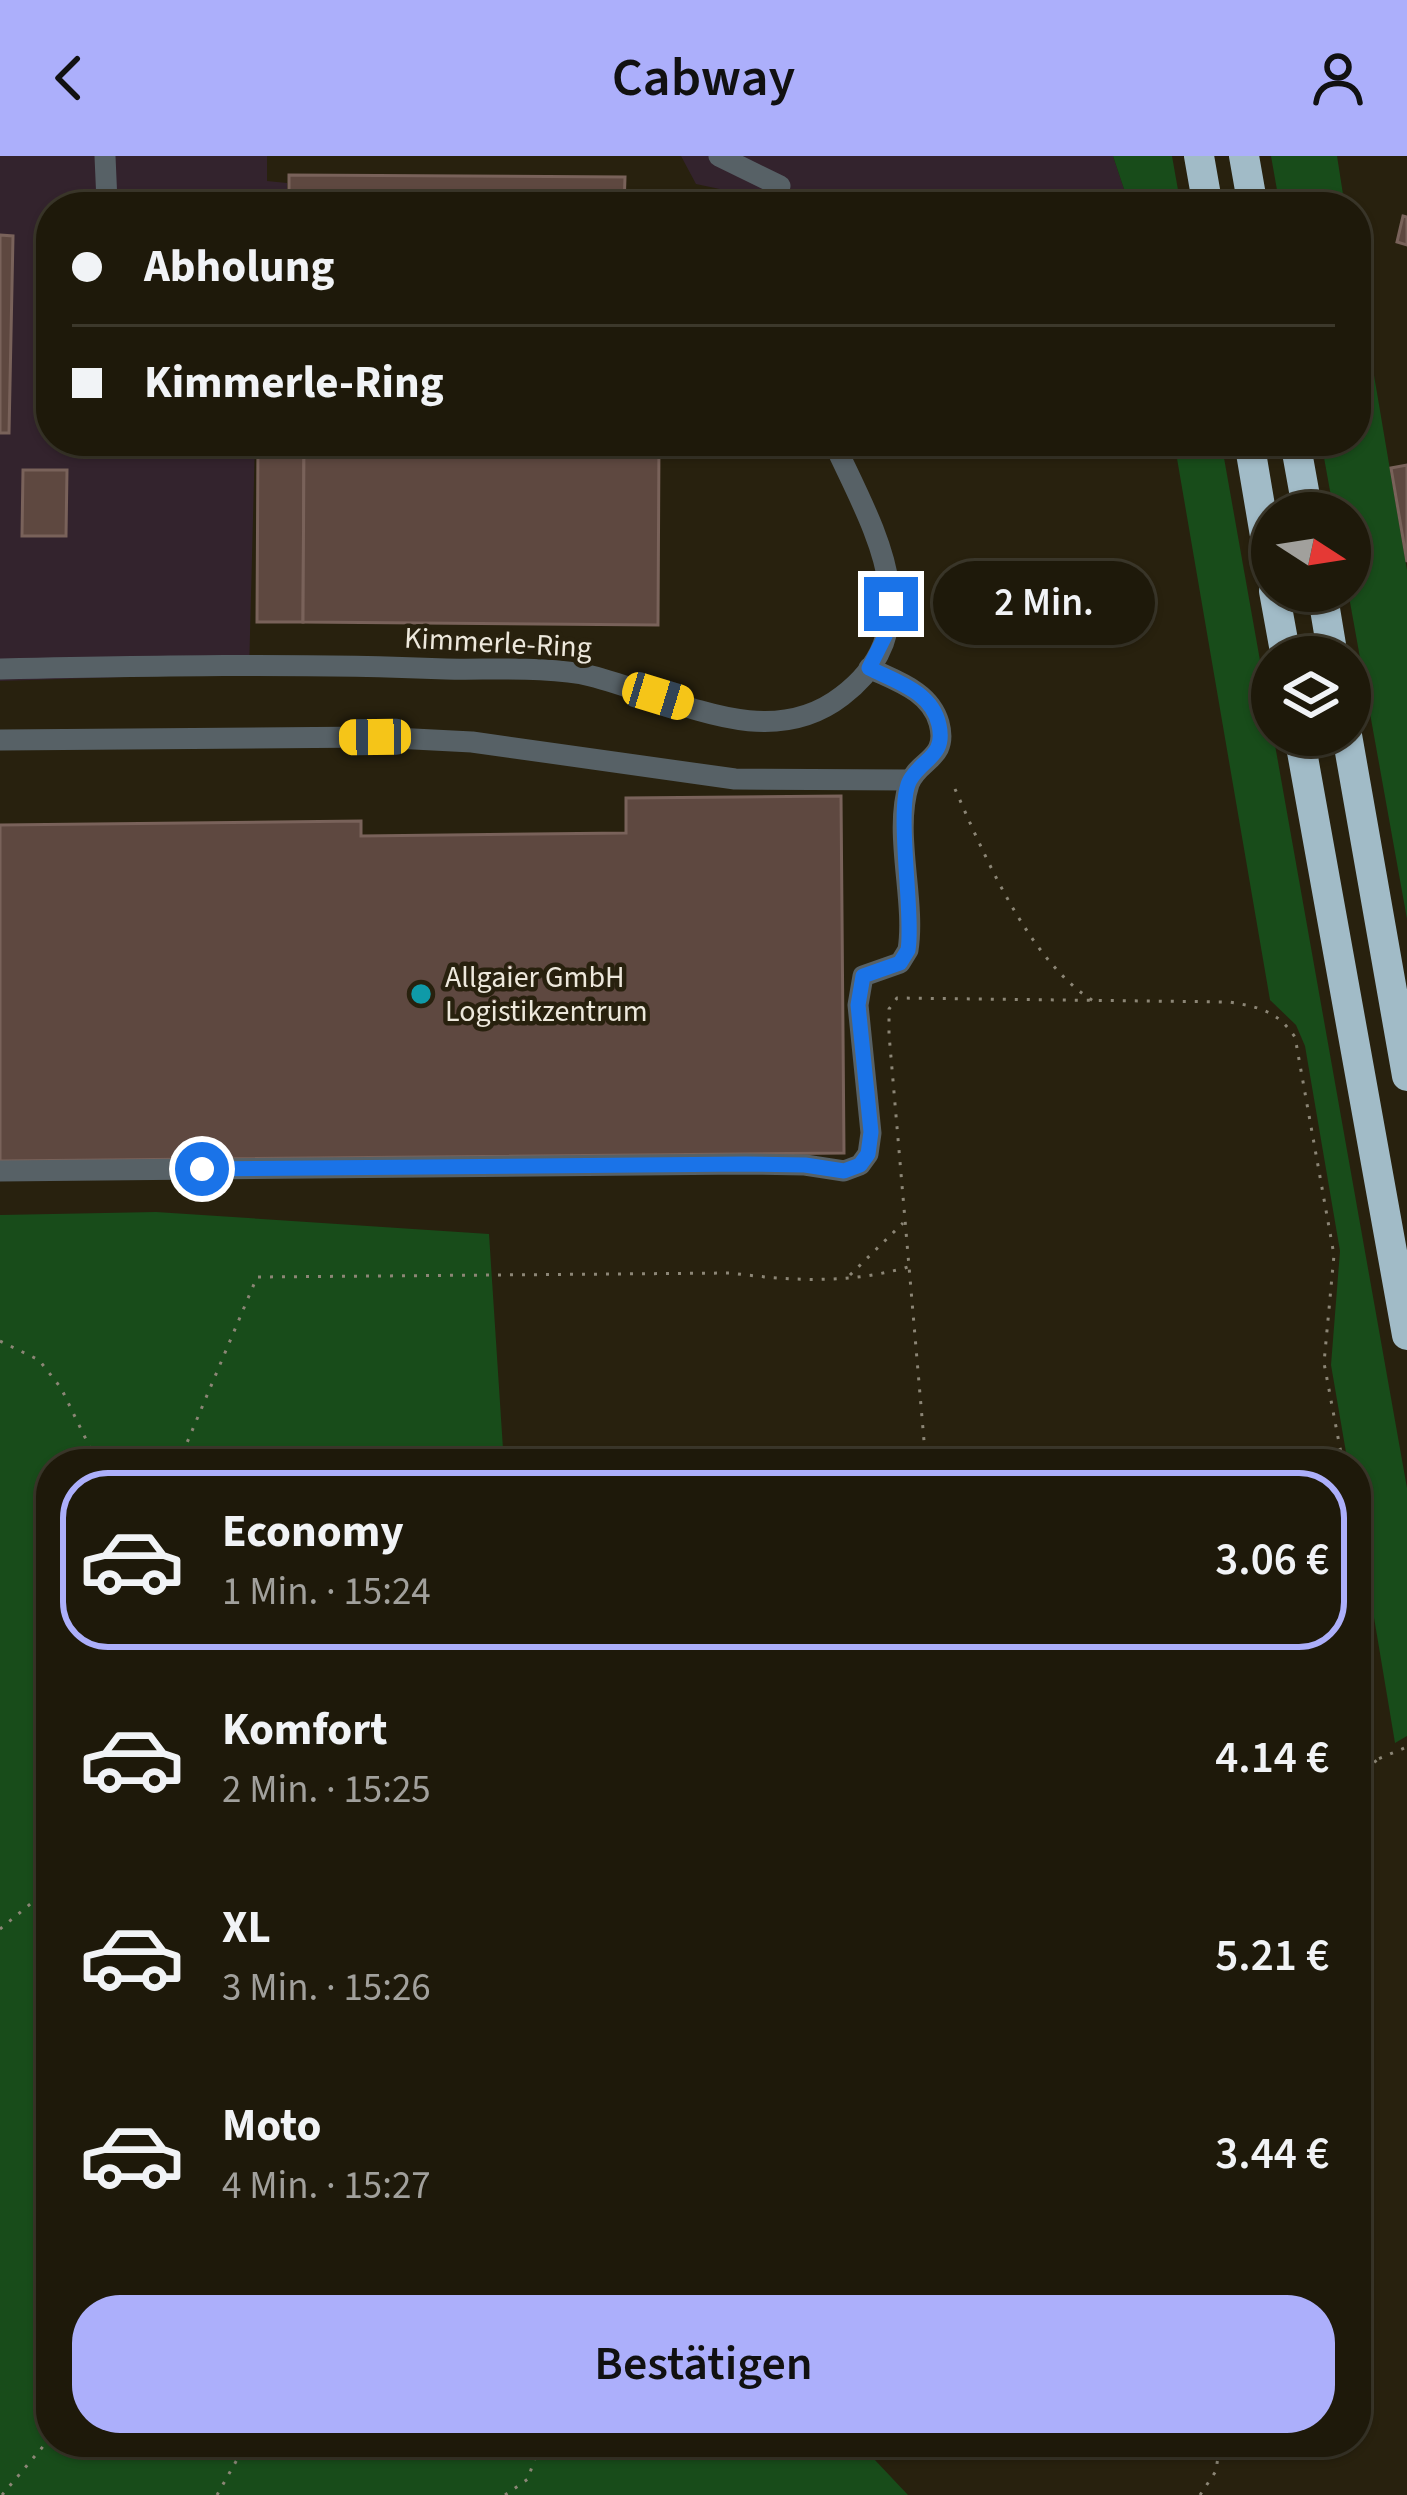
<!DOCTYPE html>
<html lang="de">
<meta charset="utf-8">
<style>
body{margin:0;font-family:"Source Sans 3",sans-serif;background:#262213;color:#f1f3f6;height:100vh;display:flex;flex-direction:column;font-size:45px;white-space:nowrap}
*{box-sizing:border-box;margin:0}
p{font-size:39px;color:#a1a09c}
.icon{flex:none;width:66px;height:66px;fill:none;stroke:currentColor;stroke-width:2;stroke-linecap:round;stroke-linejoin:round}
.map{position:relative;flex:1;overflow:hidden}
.details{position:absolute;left:36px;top:1293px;width:1335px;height:1008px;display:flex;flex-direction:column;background:#1e190a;border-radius:48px;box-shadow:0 3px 9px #0004,0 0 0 3px #3c382b}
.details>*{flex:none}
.banner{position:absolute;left:36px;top:36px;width:1335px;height:264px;border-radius:48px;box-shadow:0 3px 9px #0004,0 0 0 3px #3c382b;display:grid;align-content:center;height:264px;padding:0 36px;background:#1e190a}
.needle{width:78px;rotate:102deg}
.fabs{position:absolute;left:1251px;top:336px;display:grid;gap:24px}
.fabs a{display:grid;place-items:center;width:120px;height:120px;border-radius:50%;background:#1e190a;box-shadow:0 3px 9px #0004,0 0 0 3px #3c382b;font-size:60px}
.end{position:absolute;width:54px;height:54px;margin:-27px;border:15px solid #1a73e8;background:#fff;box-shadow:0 0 0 6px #fff}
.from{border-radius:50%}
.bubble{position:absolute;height:84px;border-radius:42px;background:#1e190a;box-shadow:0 3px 9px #0004,0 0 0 3px #3c382b;font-size:39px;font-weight:600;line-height:84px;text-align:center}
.car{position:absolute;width:36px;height:72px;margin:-36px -18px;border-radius:15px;box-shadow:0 0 9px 3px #0007;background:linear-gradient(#f5c518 24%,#345 0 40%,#f5c518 0 76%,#345 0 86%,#f5c518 0)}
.banner b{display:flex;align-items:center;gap:42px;height:114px;font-size:45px}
.banner b+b{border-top:3px solid #3c382b}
.banner i{width:30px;height:30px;background:#f1f3f6}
ul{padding:21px 0 0;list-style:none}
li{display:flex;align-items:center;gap:36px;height:180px;margin:0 24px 18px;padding:0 12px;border:6px solid transparent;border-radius:48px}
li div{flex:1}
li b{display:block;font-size:45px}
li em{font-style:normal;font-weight:600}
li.current{border-color:#acaffb}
li>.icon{width:108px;height:108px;stroke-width:1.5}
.primary-button{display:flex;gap:24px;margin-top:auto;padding:24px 36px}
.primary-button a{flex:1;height:138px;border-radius:48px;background:#acaffb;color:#111;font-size:48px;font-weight:600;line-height:138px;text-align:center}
header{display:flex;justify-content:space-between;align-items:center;height:156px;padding:0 36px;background:#acaffb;color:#111;font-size:54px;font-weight:600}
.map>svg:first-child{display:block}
</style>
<header><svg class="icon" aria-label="back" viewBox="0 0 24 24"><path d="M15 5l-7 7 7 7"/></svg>Cabway<svg class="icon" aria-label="person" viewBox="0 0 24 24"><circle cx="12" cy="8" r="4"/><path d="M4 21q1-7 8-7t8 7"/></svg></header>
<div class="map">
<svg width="1407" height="2339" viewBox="0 0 1407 2339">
<rect width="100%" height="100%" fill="#28210e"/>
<g fill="#33232d">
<path d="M0,0H267V25L287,27V51H51V285H255L249,517L0,525Z"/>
<path d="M681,0H1113L1130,51H753L748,39L696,28Z"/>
</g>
<g fill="#184c1a">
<path d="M1113,0H1172L1181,51H1130Z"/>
<path d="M1271,0H1337L1345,51H1280Z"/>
<path d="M1356,113L1407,414V763L1348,435L1350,357H1334L1321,285H1356Z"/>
<path d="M1174,285H1221L1407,1332V1580L1395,1587L1356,1354V1308H1348L1331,1209L1340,1095L1305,890L1296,869L1270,844Z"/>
<path d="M156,1056L489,1078L504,1308H51V2286H858L908,2339H0V1059Z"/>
</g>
<g fill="#5e4840" stroke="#79625a" stroke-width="3">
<path d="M289,19L625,21L624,51H289Z"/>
<path d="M1403,60L1407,61V89L1397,86Z"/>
<path d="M0,79L13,80L9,277H0Z"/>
<rect x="179" y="285" width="25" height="10"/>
<path d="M258,285H304L303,466H257Z"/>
<path d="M304,285H659L658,469L303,466Z"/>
<path d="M1407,309V406L1391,312Z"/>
<path d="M23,314H67L66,380H22Z"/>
<path d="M841,640L844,997L0,1005V669L361,665V680L626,677V642Z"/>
</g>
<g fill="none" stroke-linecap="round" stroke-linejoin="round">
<g stroke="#8c8676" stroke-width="3" stroke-dasharray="3 9" stroke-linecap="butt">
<path d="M955,633C985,701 1030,807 1095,846"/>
<path d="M850,1119L903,1067"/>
<path d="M0,1185L39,1204L61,1232L98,1308"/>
<path d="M178,1308L257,1121L731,1117C791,1125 849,1128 908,1111"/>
<path d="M926,1308L889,878V853L897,842L1229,846C1260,851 1277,855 1295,881L1334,1099L1324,1207L1343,1308"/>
<path d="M1356,1377L1365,1458L1356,1481"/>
<path d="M1356,1576L1378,1603L1407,1591"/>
<path d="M1356,1593L1366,1592"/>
<path d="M1356,1622L1377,1604"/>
<path d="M0,1773L51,1731"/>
<path d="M2,2339L51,2281"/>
<path d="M217,2339L247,2286"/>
<path d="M505,2339L528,2323L540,2286"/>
<path d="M1200,2339L1216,2315L1220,2286"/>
</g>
<g stroke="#576166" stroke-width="21">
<path d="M105,0L107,46L111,51"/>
<path d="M719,0L780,30"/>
<path d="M0,513C149,510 297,507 446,513C488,514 553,510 591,520C672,540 766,599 842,540C936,469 870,367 833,285"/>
<path d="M0,584L375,581L472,586L735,623L910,624"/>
<path d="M0,1015L745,1008L805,1009L844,1015L860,1009L868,998L871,977L858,849L863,820L900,807L908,794C916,744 893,677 909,628C918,603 949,604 939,567C930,535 896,525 869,512"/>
</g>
<g stroke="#a1bbc7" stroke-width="30">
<path d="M1199,0L1208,51"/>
<path d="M1244,0L1253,51"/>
<path d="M1249,285L1272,421"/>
<path d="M1295,285L1308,357"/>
<path d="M1274,435L1286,501"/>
<path d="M1322,435L1333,501"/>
<path d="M1299,579L1407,1179"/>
<path d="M1347,579L1407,920"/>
</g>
</g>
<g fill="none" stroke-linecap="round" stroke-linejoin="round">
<path stroke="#1a73e8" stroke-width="15" d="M202,1013L745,1008L805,1009L844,1015L860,1009L868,998L871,976L858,849L863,820L900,807L908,794C914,757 895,650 910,624C923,602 946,600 939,569C932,536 897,526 869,512L885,480L891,448"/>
</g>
<circle fill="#0f9aa8" stroke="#28210e" stroke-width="4.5" cx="421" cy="838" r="12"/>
<g text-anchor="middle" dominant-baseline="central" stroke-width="9" stroke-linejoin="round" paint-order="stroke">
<g font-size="30" fill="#ede8dc" stroke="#28210e">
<text transform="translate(498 487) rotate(3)">Kimmerle-Ring</text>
</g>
<g font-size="30" fill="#ede8dc" stroke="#28210e" text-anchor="start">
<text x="445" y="821">Allgaier GmbH<tspan x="445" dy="34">Logistikzentrum</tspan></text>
</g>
</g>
</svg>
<div class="fabs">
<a><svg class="needle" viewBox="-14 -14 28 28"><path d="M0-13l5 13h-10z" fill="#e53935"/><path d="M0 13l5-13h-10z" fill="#a1a09c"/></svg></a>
<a><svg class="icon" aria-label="layers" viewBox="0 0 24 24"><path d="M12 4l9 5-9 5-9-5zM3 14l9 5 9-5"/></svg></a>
</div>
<i class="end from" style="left:202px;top:1013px"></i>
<i class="end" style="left:891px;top:448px"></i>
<div class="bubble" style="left:933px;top:405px;width:222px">2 Min.</div>
<i class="car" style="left:658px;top:540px;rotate:107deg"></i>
<i class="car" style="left:375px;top:581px;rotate:269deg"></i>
<div class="banner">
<b><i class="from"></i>Abholung</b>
<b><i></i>Kimmerle-Ring</b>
</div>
<section class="details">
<ul>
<li class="current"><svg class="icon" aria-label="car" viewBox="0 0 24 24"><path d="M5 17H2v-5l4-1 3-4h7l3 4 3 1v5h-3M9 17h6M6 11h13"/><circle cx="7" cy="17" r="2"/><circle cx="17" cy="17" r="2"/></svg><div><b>Economy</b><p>1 Min. · 15:24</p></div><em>3.06 €</em></li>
<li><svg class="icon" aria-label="car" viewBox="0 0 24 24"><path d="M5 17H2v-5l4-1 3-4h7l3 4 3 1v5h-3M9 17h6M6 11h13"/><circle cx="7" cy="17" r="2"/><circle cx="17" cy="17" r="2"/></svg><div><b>Komfort</b><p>2 Min. · 15:25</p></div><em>4.14 €</em></li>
<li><svg class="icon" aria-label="car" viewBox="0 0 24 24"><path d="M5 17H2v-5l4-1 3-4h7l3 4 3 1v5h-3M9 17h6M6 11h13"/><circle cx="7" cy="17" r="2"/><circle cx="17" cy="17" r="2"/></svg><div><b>XL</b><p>3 Min. · 15:26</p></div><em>5.21 €</em></li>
<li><svg class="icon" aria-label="car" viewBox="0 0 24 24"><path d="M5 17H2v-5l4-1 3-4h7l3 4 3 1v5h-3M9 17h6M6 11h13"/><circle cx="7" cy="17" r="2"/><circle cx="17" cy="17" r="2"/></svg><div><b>Moto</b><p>4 Min. · 15:27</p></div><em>3.44 €</em></li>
</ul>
<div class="primary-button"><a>Bestätigen</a></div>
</section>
</div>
